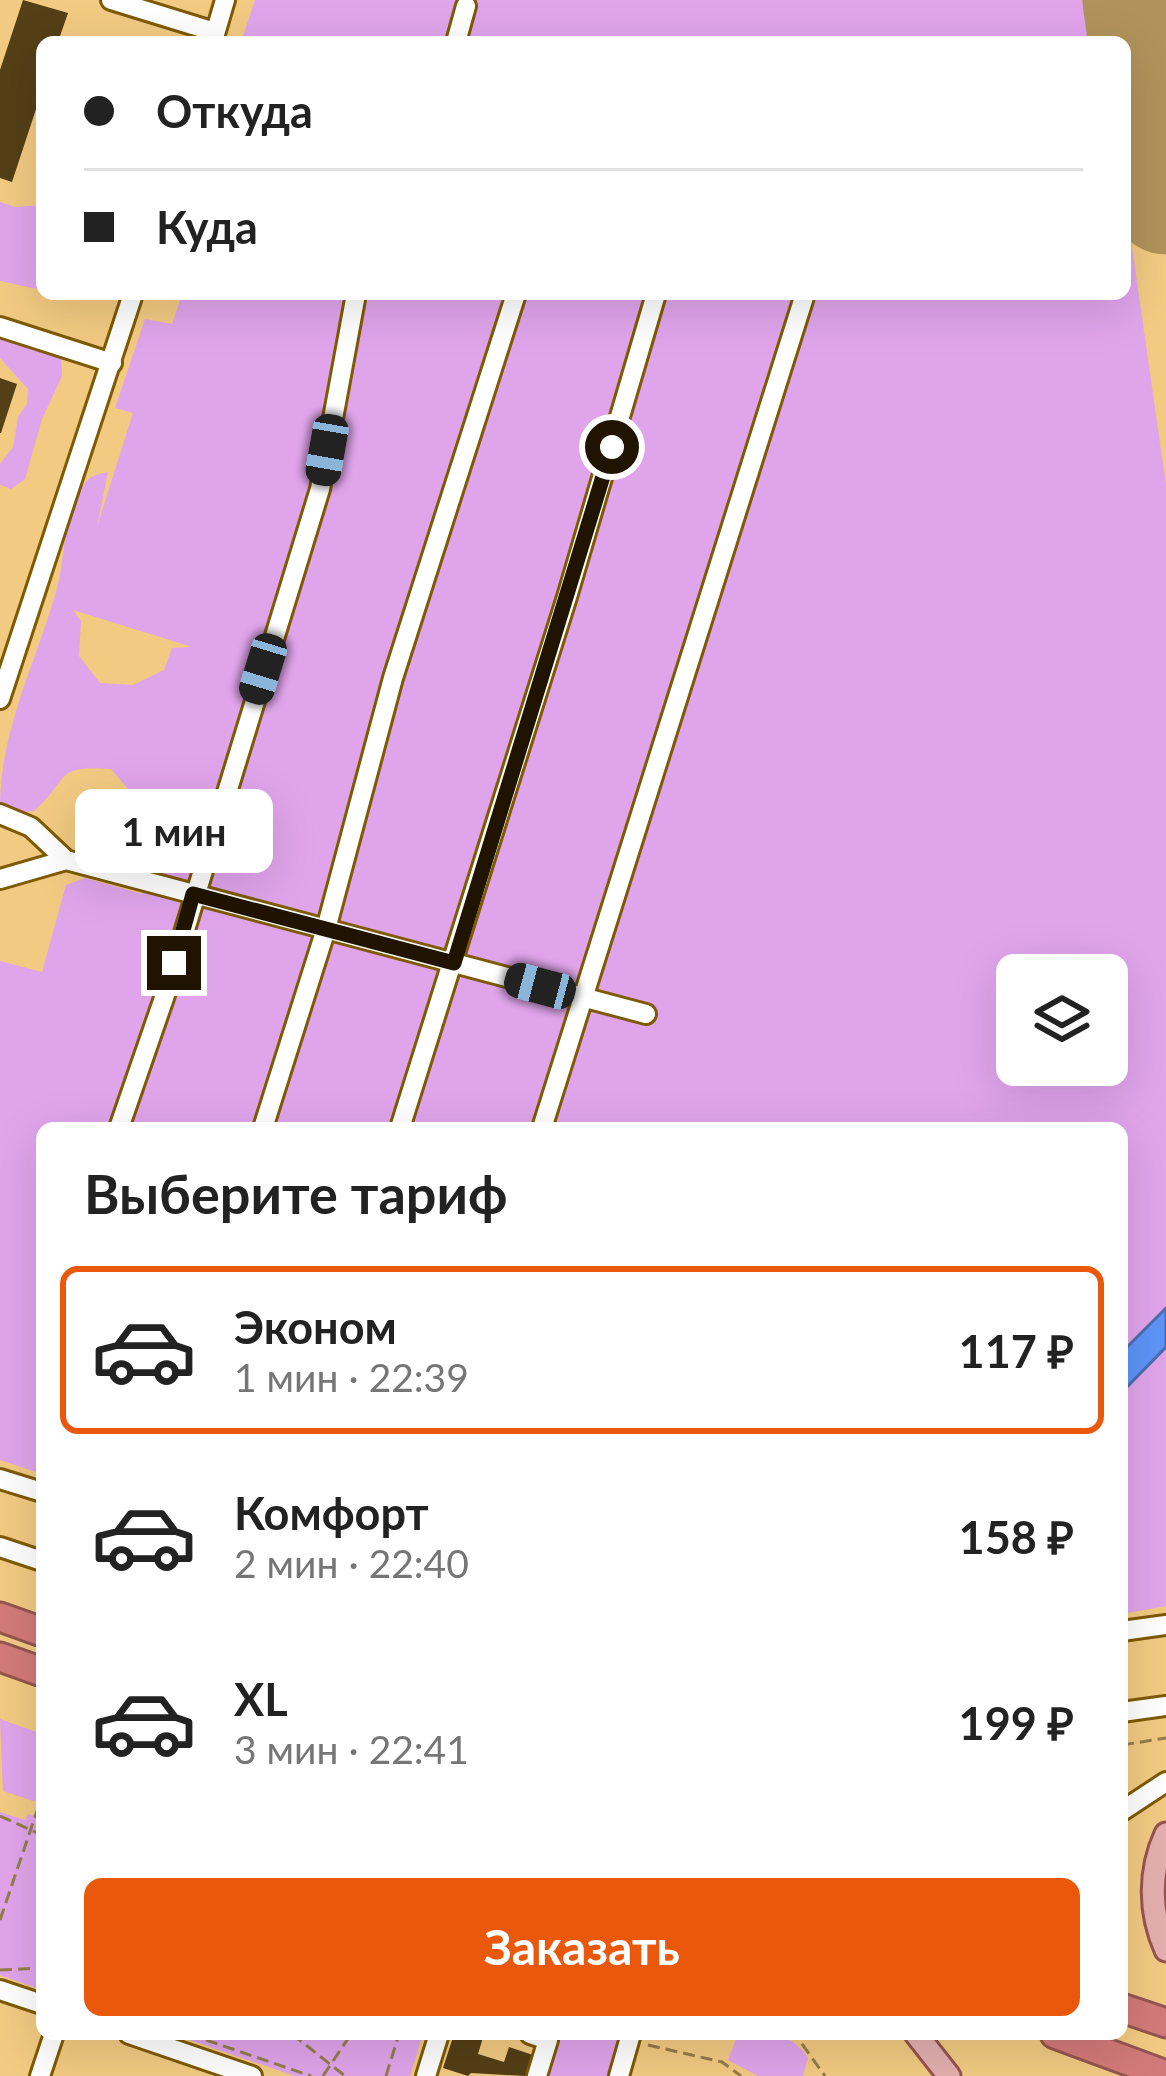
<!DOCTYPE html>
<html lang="ru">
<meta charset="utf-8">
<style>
body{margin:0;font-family:Lato,sans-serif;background:#f6f6f6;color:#222;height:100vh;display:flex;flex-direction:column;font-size:45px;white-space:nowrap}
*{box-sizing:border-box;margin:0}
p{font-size:39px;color:#767676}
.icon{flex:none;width:66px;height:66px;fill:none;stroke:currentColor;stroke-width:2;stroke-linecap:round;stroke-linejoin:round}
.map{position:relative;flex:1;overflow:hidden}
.drawer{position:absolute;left:36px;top:1122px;width:1092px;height:918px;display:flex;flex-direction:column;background:#fff;border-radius:18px;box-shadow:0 12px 48px #0002}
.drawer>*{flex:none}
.top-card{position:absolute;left:36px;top:36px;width:1095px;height:264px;border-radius:18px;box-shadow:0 12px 48px #0002;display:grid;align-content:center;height:264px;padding:0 48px;background:#fff}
.fabs{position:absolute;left:996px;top:954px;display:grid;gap:24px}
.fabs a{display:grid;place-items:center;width:132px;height:132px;border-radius:18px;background:#fff;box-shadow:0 12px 48px #0002;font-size:60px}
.end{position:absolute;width:54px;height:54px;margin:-27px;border:15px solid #201401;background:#fff;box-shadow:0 0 0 6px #fff}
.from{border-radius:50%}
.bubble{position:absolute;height:84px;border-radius:18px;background:#fff;box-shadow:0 12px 48px #0002;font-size:39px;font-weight:700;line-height:84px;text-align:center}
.car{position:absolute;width:36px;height:72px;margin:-36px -18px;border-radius:15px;box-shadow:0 0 9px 3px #0007;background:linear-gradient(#222 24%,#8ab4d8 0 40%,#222 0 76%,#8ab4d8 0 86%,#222 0)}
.top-card b{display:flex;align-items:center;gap:42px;height:114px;font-size:45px}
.top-card b+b{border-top:3px solid #e0e0e0}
.top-card i{width:30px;height:30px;background:#222}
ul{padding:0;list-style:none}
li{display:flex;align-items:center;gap:36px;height:168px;margin:0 24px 18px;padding:0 24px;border:6px solid transparent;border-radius:18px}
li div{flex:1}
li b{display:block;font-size:45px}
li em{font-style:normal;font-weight:700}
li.active{border-color:#ea580c}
li>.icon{width:108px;height:108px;stroke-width:1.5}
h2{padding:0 48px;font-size:54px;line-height:144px}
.primary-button{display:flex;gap:24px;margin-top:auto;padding:24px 48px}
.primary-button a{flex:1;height:138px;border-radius:18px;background:#ea580c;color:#fff;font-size:48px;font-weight:700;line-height:138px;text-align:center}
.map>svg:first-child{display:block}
</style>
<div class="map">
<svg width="1166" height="2076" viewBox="0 0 1166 2076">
<rect width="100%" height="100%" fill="#f2ca82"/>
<g fill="#e0a4eb" fill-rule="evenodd">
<path d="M255,0H1097L1103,42H241Z"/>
<path d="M1125,198L1166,485V1308L1122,1352V1128H42V1474L0,1460V961L42,972L66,885L85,878L142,894L164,831L111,769C53,765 71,778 34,811L8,814L0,808C0,731 35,665 56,592C66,558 62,514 84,484C91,475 98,474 108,472L97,527L133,413L115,408L145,319L172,324L182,294H1125ZM73,610L189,646L190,647L172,648L164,670L133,685L100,683L79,656L81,621ZM1017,975H1107V1065H1017Z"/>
<path d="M0,202L15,207L42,205V290L0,281Z"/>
<path d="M0,332L61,352L62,376L42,419L25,479L11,489L0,485V464L13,447L18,417L27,404L28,389L0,358Z"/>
<path d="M1166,1347V1606L1122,1614V1392Z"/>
<path d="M0,1719L42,1734V1804L3,1791Z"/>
<path d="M0,1812L25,1820L28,1814L42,1818V1990L0,1975Z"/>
<path d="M172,2034H423L410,2076H295Z"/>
<path d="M554,2034H620L607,2076H541Z"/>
<path d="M738,2034C768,2034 791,2031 808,2058L803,2076H758L728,2060Z"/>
</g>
<path fill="#5d94f7" stroke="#4b6ead" stroke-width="3" d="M1166,1308V1347L1122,1392V1352Z"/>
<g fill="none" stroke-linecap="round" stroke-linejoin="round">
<path stroke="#b1925a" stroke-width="111" d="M1138,0L1166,199"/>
</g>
<g fill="#543f16">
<path d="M23,0L68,13L58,42H42V91L12,182L0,178V70Z"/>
<path d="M0,378L17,384L1,433H0Z"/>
<path d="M454,2034H484L478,2054L504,2062L509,2047L533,2055L526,2076L471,2073L468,2076L443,2068Z"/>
</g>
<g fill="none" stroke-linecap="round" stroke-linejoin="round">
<g stroke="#7e5a02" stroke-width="24">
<g id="minor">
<path d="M111,0L215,32"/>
<path d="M213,41L225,0"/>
<path d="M456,42L466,6"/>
<path d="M0,327L112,363"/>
<path d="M0,699L133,294"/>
<path d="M0,814L31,827L66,860L646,1014"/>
<path d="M0,879L66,860"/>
<path d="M119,1128L164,998L320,489L356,294"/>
<path d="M263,1128L326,929L393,678L516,294"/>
<path d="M400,1128L567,597L656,294"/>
<path d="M542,1128L805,294"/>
<path d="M0,1479L42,1492"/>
<path d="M0,1547L42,1561"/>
<path d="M1122,1631L1166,1625"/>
<path d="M1122,1712L1166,1706"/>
<path d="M1122,1811L1166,1782"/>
<path d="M0,1990L42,2004"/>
<path d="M129,2034L252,2076"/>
<path d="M530,2034L548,2040L537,2076"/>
<path d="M40,2076L54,2034"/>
<path d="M426,2076L439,2034"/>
<path d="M619,2076L631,2034"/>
</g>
</g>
<g stroke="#94564f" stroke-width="27">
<g id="major">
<path d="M1166,1834C1149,1871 1149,1912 1166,1950"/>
<path d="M916,2034L949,2076"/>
</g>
</g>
<g stroke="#94564f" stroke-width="33">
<g id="highway">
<path d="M0,1617L42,1632"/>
<path d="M0,1657L42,1672"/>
<path d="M1122,2008L1166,2023"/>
<path d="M1055,2034L1166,2075"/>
</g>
</g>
<g stroke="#977b4a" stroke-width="3" stroke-dasharray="12 6" stroke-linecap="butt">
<path d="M1122,1745L1166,1738"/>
<path d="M0,1816L42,1835"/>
<path d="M0,1920L37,1811L42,1813"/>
<path d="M0,1970L42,1968"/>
<path d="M292,2034L345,2076"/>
<path d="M788,2034L797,2037L825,2076"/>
<path d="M206,2040L311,2076"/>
<path d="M648,2045L722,2062L741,2076"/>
<path d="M323,2076L351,2034"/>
<path d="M386,2076L399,2034"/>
</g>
<use href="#minor" stroke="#fff" stroke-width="18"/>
<use href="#major" stroke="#e4afaf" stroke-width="21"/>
<use href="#highway" stroke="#d27a79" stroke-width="27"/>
</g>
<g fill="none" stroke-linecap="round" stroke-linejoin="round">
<path stroke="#201401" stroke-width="15" d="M174,963L193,894L454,963L612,447"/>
</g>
</svg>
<div class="fabs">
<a><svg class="icon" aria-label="layers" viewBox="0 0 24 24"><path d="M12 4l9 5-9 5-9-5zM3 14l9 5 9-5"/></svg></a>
</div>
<i class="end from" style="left:612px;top:447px"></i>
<i class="end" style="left:174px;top:963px"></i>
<div class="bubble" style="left:75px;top:789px;width:198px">1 мин</div>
<i class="car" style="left:327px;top:450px;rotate:190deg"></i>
<i class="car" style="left:263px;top:669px;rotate:197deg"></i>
<i class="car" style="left:540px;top:986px;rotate:285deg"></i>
<div class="top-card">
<b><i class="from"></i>Откуда</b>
<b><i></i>Куда</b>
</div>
<section class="drawer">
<h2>Выберите тариф</h2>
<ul>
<li class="active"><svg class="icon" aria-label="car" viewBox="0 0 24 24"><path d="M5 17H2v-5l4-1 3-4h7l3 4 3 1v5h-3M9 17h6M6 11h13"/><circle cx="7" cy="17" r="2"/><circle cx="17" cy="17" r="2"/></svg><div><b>Эконом</b><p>1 мин · 22:39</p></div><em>117 ₽</em></li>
<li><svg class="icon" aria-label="car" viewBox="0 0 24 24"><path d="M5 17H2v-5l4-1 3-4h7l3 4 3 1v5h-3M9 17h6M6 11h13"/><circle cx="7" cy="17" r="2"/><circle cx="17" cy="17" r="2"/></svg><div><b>Комфорт</b><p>2 мин · 22:40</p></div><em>158 ₽</em></li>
<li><svg class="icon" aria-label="car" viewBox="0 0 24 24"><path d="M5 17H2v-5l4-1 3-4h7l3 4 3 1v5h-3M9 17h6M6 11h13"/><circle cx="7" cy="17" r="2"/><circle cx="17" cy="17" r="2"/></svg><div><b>XL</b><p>3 мин · 22:41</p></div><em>199 ₽</em></li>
</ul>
<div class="primary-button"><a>Заказать</a></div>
</section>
</div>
